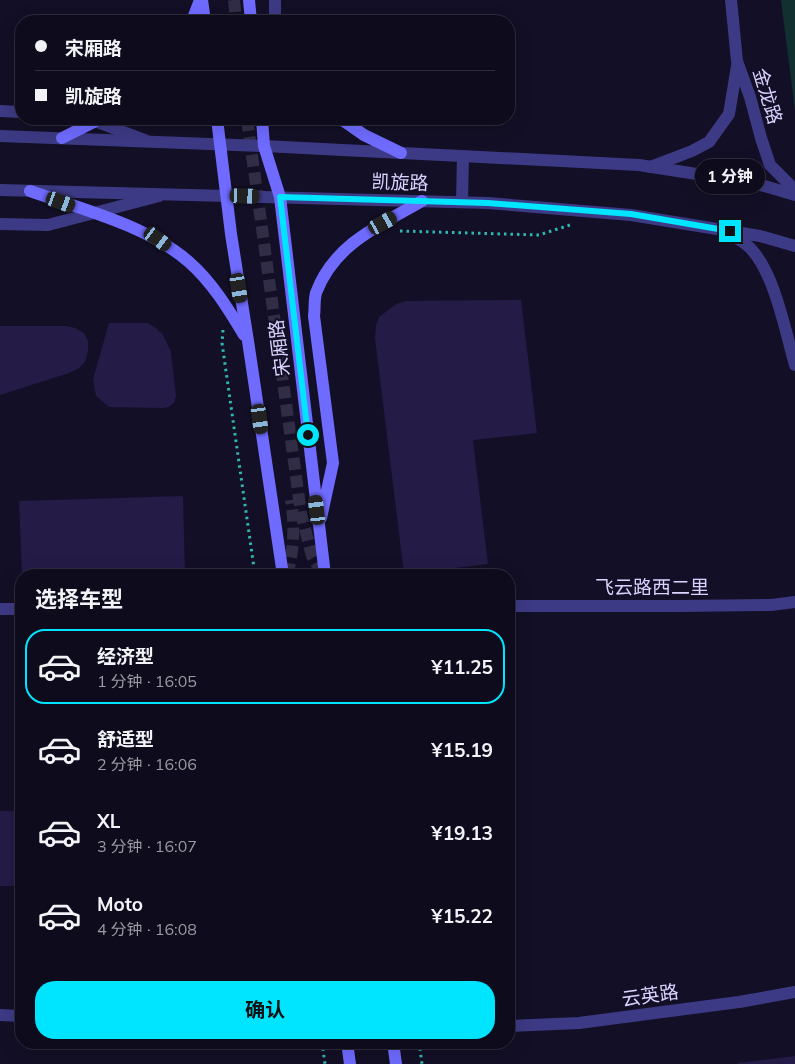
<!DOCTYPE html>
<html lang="zh">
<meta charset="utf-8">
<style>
body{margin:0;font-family:Mulish,"Noto Sans SC",sans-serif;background:#171425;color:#f1f3f6;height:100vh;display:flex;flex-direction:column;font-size:19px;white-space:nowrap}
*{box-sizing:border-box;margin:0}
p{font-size:16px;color:#9b9ba3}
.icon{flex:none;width:28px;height:28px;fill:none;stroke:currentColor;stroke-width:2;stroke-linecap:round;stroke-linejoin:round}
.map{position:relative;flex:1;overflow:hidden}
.panel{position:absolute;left:15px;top:569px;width:500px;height:480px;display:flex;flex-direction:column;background:#0e0b1c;border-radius:20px;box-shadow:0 5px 20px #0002,0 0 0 1px #2e2b3b}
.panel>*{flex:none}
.banner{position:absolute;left:15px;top:15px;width:500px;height:110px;border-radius:20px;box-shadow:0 5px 20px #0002,0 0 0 1px #2e2b3b;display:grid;align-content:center;height:110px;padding:0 20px;background:#0e0b1c}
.end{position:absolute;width:22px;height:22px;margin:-11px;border:6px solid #00e5ff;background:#111;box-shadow:0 0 0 2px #111}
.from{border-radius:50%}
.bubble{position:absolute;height:35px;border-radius:18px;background:#0e0b1c;box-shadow:0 5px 20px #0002,0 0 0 1px #2e2b3b;font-size:16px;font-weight:700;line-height:35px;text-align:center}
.car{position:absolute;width:15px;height:30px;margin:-15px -8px;border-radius:6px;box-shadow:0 0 4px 1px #0007;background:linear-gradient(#222 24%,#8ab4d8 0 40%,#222 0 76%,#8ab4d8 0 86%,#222 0)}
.banner b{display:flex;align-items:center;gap:18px;height:48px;font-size:19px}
.banner b+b{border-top:1px solid #2e2b3b}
.banner i{width:12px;height:12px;background:#f1f3f6}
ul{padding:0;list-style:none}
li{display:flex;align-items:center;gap:15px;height:75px;margin:0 10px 8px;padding:0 10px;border:2px solid transparent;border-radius:20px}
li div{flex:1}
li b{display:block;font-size:19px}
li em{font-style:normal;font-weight:700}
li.current{border-color:#00e5ff}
li>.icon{width:45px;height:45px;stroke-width:1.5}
h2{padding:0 20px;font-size:22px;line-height:60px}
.cta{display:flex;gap:10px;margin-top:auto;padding:10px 20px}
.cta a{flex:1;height:58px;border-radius:20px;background:#00e5ff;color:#111;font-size:20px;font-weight:700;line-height:58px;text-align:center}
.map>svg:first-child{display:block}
</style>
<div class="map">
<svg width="795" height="1064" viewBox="0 0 795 1064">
<rect width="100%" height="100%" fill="#130f26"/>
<path fill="#12302f" d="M781,0H795V111Z"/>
<g fill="#241b47">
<path d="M521,300L537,433L473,440L488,564L404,574L375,338L376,325L379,317L396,304L406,301Z"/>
<path d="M109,323H148L156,328L163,335L171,352L176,396L174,403L168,407L163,408L109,407L96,396L93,379Z"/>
<path d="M0,326H67L75,328L84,333L88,341V351L85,362L79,368L69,373L0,395Z"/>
<path d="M183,496L185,575H22L19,501Z"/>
<path d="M0,811H16L21,814V884L19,886H0Z"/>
<path d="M795,1056V1064H738V1063Z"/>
</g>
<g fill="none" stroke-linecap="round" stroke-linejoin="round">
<g stroke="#312d47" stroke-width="12" stroke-dasharray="12 6" stroke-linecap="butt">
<path d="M234,0L236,21"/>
<path d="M247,119L301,513L312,556L323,575"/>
<path d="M287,575C294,550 295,526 291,500"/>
</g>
<g stroke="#2fb8b0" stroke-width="3" stroke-dasharray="2.5 4" stroke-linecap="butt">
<path d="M400,231L539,235L570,225"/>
<path d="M223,330L222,343L255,575"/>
<path d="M322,1042L325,1064"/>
<path d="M419,1042L422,1064"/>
</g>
<g stroke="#3d3a85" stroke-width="12">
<path d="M0,1015L21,1016"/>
<path d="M509,1026L579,1023L739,1002L795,992"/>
</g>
<g stroke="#3d3a85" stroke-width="12">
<path d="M731,0L737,61L750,97L761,138L770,165L795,190"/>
<path d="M273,21L275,18V0"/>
<path d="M0,111L21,112"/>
<path d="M89,119L145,140"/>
<path d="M650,167L692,151L709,142L729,114L737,66"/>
<path d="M0,224L48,225L159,196"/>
<path d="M722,232C729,235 737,238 743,242C773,262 785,331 795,365"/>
<path d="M509,606H680L771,605L795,602"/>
<path d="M0,609H21"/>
</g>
<g stroke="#3d3a85" stroke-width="12">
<path d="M0,136L264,146L639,165L754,183L795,195"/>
<path d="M0,190L488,203L631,215L760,236L795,246"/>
<path d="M462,202L463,156"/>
</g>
<g stroke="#6f6bff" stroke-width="12">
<path d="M202,0L205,21"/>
<path d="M249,0L251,21"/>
<path d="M192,21L200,0"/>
<path d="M217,119L231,234L248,341L283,575"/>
<path d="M262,119L264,146L280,197L325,575"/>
<path d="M341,119L364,135L401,153"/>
<path d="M62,138L100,119"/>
<path d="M30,191C82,209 148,226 189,262C212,282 229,310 244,335"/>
<path d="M321,518L333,463L314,316C315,309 314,300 316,293C334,244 380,225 422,201"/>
<path d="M347,1042L350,1064"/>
<path d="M393,1042L396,1064"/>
</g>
</g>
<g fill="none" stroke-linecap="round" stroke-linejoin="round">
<path stroke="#00e5ff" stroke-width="6" d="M308,435L280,197L488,203L631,214L730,231"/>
</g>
<g text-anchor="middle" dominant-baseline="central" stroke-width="4.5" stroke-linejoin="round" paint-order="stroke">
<g font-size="19" fill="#d9d4ff" stroke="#130f26">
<text transform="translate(768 96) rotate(73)">金龙路</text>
<text transform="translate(400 182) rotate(2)">凯旋路</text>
<text transform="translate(279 348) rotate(-97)">宋厢路</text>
<text x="652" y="587">飞云路西二里</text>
<text transform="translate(650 995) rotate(-8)">云英路</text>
</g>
</g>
</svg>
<i class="end from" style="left:308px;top:435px"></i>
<i class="end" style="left:730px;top:231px"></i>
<div class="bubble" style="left:695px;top:159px;width:70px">1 分钟</div>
<i class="car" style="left:245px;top:196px;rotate:92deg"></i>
<i class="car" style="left:61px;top:202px;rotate:110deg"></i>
<i class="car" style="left:383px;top:223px;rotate:61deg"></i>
<i class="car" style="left:158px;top:239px;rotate:126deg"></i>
<i class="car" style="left:239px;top:288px;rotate:171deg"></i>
<i class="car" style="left:260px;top:419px;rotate:172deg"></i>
<i class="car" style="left:317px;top:510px;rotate:353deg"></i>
<div class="banner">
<b><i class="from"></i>宋厢路</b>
<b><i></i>凯旋路</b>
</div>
<section class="panel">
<h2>选择车型</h2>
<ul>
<li class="current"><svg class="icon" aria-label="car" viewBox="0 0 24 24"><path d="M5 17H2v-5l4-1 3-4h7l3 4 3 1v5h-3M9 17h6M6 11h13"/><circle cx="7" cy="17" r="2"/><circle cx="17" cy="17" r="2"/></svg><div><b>经济型</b><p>1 分钟 · 16:05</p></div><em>¥11.25</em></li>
<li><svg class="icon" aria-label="car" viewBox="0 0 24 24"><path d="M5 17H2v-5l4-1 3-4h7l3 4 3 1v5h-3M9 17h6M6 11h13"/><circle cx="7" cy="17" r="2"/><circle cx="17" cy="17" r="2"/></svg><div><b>舒适型</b><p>2 分钟 · 16:06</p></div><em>¥15.19</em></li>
<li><svg class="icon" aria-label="car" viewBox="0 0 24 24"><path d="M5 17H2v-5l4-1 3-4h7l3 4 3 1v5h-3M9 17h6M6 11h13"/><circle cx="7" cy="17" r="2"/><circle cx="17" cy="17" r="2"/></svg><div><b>XL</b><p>3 分钟 · 16:07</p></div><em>¥19.13</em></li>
<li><svg class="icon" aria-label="car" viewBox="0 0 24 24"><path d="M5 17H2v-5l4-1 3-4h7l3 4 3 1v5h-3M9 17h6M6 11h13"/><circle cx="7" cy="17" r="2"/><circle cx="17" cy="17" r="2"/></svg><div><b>Moto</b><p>4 分钟 · 16:08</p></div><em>¥15.22</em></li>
</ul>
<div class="cta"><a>确认</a></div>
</section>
</div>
